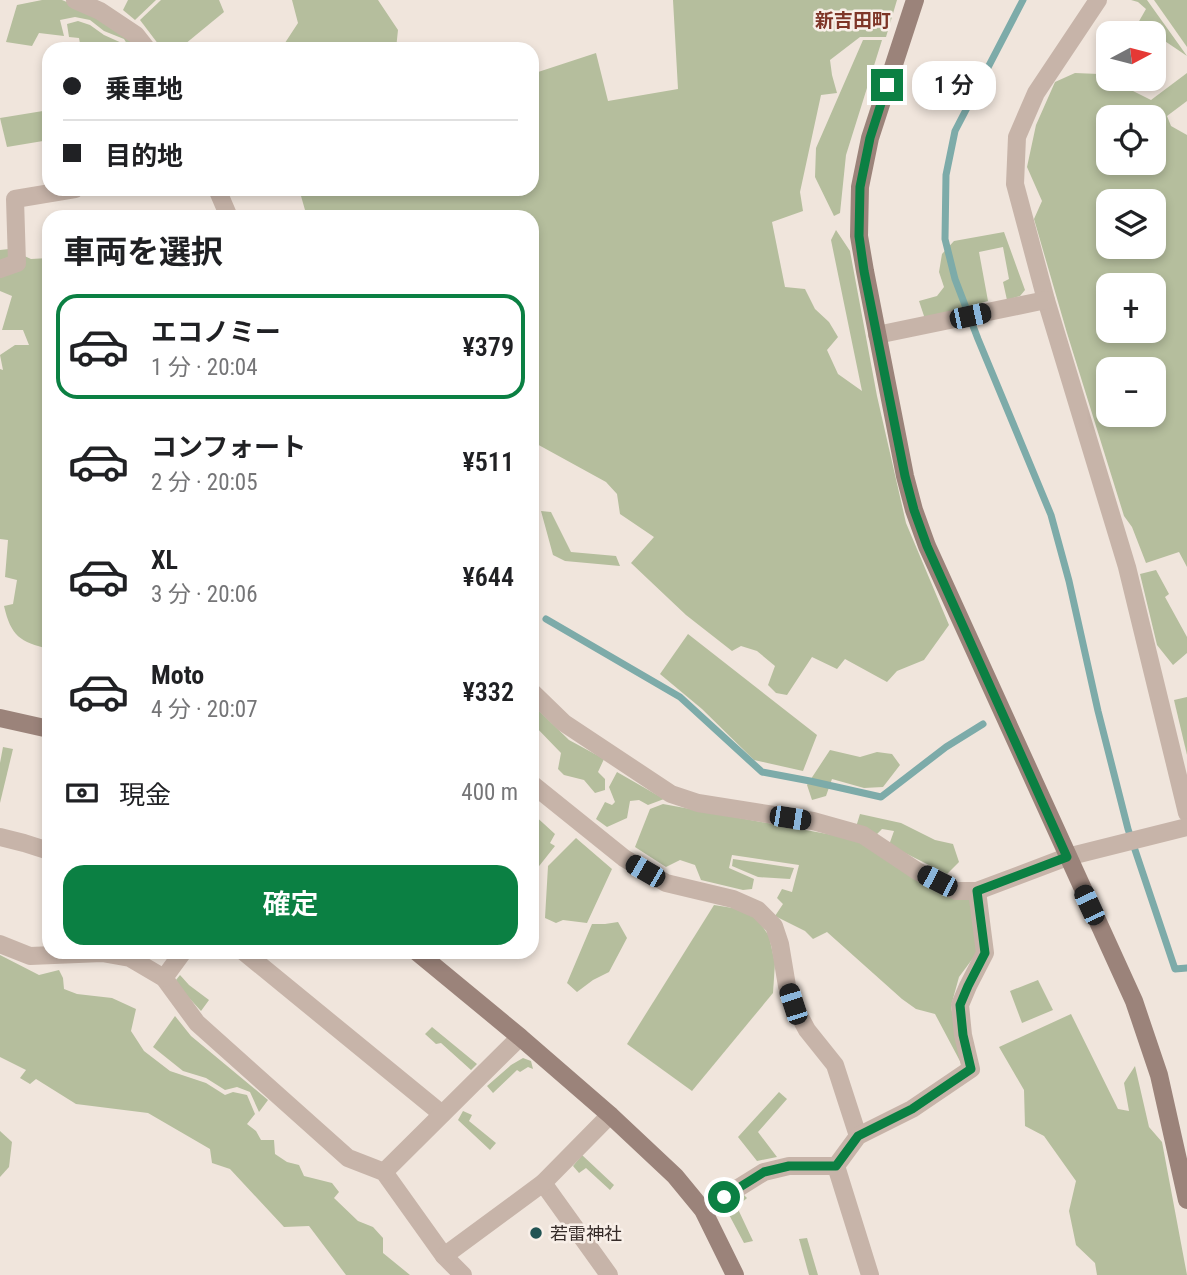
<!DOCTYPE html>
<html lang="ja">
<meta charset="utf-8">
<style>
body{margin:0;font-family:"Roboto Condensed","Noto Sans JP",sans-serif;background:#f6f6f6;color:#202124;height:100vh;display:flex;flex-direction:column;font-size:26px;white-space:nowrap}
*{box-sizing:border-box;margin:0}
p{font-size:23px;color:#757577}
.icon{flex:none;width:38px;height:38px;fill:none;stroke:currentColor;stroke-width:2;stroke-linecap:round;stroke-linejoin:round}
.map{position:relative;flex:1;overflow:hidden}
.sheet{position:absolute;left:42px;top:210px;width:497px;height:749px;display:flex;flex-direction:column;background:#fff;border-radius:21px;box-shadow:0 4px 10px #0003}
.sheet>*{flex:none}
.guide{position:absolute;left:42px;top:42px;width:497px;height:154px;border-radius:21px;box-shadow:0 4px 10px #0003;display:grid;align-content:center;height:154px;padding:0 21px;background:#fff}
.needle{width:46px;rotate:83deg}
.controls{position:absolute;left:1096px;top:21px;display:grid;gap:14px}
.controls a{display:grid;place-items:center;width:70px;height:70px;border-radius:14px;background:#fff;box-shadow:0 4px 10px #0003;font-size:35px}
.end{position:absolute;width:32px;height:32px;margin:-16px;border:9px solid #0b8043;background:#fff;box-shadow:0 0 0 4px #fff}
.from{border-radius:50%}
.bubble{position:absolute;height:49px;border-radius:21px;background:#fff;box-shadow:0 4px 10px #0003;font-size:23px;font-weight:600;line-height:49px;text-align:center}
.car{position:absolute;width:21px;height:42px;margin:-21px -10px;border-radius:9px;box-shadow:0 0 5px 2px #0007;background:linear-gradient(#222 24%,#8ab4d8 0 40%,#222 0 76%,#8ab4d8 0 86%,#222 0)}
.guide b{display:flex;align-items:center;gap:24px;height:66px;font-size:26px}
.guide b+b{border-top:2px solid #e0e0e0}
.guide i{width:18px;height:18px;background:#202124}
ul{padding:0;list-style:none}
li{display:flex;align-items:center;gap:21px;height:105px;margin:0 14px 10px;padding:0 7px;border:4px solid transparent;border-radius:21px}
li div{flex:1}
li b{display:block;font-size:26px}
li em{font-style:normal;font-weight:600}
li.selected{border-color:#0b8043}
li>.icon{width:63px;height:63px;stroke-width:1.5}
h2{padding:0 21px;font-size:32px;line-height:84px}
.pay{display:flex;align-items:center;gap:18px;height:77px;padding:0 21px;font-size:26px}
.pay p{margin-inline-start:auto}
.button{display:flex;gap:14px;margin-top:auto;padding:14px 21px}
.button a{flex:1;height:80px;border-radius:21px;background:#0b8043;color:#fff;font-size:28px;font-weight:600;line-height:80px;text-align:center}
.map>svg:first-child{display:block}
</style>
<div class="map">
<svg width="1187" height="1275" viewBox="0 0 1187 1275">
<rect width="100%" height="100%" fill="#f0e5dc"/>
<g fill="#b5be9d" fill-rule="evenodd">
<path d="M42,0H62L98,15L132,38L137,48L130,49L124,39L104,31L90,20L75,17L60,20L64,36L39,33L32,46L6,42L17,5Z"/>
<path d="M128,0H156L135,20L123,10Z"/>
<path d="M161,0H219L224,12L179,49H162L140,20Z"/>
<path d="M292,0H378L398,30L396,49H281L298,23Z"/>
<path d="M673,0H897L886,37H860L830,60L832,75L837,93L821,95L800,192L803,211L772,222L785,287L805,289L815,309L829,322L838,337L827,350L838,374L862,391L831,240L836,230L850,251L877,396L906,523L949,625L924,660L897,671L887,682L845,659L837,669L812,657L787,695L776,693L768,685L775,666L757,651L741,646L732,651L686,615L631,563L654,537L620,514L617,494L606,482L535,443L536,432L532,430V217H307L299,189H532V74L596,53L608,101L678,89Z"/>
<path d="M1131,0H1147L1187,56L1138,23L1146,9L1138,2Z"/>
<path d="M1154,0H1187V47Z"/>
<path d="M78,21L90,25L104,35L124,44L127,49H81L79,38L69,37L67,24Z"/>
<path d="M863,40H882L846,155L840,213L834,216L815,177L816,148Z"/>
<path d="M1075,73L1099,74L1151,100L1187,73V101L1167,116L1171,126L1187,135V567L1179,552L1146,563L1132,527L1124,516L1067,333L1034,219L1042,201L1027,167L1036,125L1055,82ZM1108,117H1153V163H1108ZM1108,201H1153V247H1108ZM1108,285H1153V331H1108ZM1108,369H1153V415H1108Z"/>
<path d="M49,110V140L7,147L0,118Z"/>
<path d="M1004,232L1025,290L1020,296L1007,300L1003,282L1009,279L1003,247L979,252L988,301L925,319L919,301L937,296L944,287L939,272L942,254L954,241Z"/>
<path d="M9,249L31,259L49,258V649C20,642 11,636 4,606L13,604L17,580L5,577L8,540L0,539V369L3,370L0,355L15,345H29L23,330H2L12,296L0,291V250Z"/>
<path d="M541,511L551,512L571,552L616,556L620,566L565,561L553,555Z"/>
<path d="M1156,570L1169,594L1165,597L1187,637V653L1173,665L1157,645L1140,574Z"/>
<path d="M688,634L817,735L803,771L754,760L702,709L660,674Z"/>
<path d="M1187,697V755L1174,700Z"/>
<path d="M532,704L569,740L604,759L598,772L605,779V790L595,793L584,780L564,775L558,769L561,753L532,723Z"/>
<path d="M3,747L13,749L0,803V763Z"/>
<path d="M830,750L860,757L877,752L892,754L900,765L883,787L864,788L832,779L826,796L812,800L807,785Z"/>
<path d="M617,772L664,799L648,805L639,800L630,801L627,818L607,827L596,819L605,802L612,805L615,802L609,787Z"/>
<path d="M663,804L860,840L971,897L979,950L959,977L951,1006L961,1063L935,1014L916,1009L902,999L827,932L813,939L805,931L775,916L783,904L777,898L782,889L792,892L799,865L732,855L729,868L754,879L752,889L743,890L701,880L695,865L680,860L666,867L635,847L650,809Z"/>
<path d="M532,813L555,834L550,843L555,846L532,875Z"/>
<path d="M860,814L901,823L935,840L953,844L959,862L947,874L889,845L894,831L882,829L875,836L856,827Z"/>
<path d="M576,838L612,869L587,923L563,920L556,923L545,918L548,866Z"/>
<path d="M733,859L794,868L790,879L758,877L732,866Z"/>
<path d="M714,905L739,909L756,917L769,936L775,963L773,993L692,1091L627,1044Z"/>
<path d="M618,922L627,938L609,972L593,980L577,992L567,983L592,924H605Z"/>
<path d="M0,955L39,975L59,970L63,978L64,989L77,994L112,998L136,1009L131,1031L144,1051L170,1071L206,1083L225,1095L233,1092L247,1095L255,1114L247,1124L256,1131L261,1140H274L275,1154L287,1162L299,1165L304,1176L332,1183L339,1192L334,1198L358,1221L373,1227L383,1238V1253L410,1275H346L309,1226L284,1227L230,1169L212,1163L210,1149L148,1113L76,1104L36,1079L30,1084L20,1078L26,1070L0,1057Z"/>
<path d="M180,975L189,985L209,1000L201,1011L180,988L176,980Z"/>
<path d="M1038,980L1053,1010L1022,1023L1010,991Z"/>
<path d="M1071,1014L1118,1109L1129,1111L1124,1083L1135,1066L1149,1127L1162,1142L1187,1275H1097L1095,1263L1076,1245L1069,1211L1076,1181L1044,1136L1025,1126L1024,1090L999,1047Z"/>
<path d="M175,1016L191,1036L268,1100L259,1112L250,1092L237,1087L225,1090L206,1078L183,1071L153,1047Z"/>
<path d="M432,1027L477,1064L471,1070L441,1043L436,1044L425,1034Z"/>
<path d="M523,1058L531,1061L533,1069L528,1067L520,1072L517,1070L493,1093L487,1086L511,1065Z"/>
<path d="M779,1092L787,1099L758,1132L777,1157L757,1161L738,1137Z"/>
<path d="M463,1111L472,1115L469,1121L496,1143L490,1150L458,1120Z"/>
<path d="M0,1131L12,1142L9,1167L0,1177Z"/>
<path d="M582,1155L614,1185L610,1190L586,1168L579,1173L573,1166Z"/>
<path d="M744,1195L747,1198L737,1207L753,1241L744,1243L726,1209Z"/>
<path d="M807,1238L818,1275H809L799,1239Z"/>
</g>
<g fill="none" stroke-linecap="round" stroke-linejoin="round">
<g stroke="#7daba9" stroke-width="7">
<path d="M1023,0L955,131L946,175L945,239L955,279L978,339L1051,515L1069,581L1098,711L1128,829L1175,969L1187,968"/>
<path d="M546,619L680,697L762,772L810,781L881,797L946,747L983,724"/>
</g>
<g stroke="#c7b4a9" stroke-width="18">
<path d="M75,0L100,11L136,35L147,49"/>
<path d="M1098,0L1036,93L1017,137L1015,184L1046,300L1127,567L1187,813"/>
<path d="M217,189L229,217"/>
<path d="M0,269L17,263L15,199L75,189"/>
<path d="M877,335L1046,300"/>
<path d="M532,692L564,723L671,794L698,803L813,821L863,835L917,871L956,891H977L1067,857L1187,827"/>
<path d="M532,784L624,858L666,883L733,899L758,910L774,926L780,944L787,986L793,1004L807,1030L835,1065L858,1136"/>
<path d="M0,837L24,843L49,851"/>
<path d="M0,944L30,956L102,953L130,958L164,978L197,1023L348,1158L384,1172L444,1256L463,1275"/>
<path d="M244,952L442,1114"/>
<path d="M164,978L183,952"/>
<path d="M836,1166L858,1136L912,1109L971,1069L963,1035L960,1005L968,986L985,953L977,891"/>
<path d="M384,1172L520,1037"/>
<path d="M543,1183L609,1275"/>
<path d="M703,1210L764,1172L789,1166H836L870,1275"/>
<path d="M444,1256L543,1183L610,1115"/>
</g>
<g stroke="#9b837a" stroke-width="18">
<path d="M915,0L870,138L860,187L859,236L865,271L905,476L914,510L927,546L1134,1001L1159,1075L1187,1200"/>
<path d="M0,718L49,729"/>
<path d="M417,952L520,1037L610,1115L675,1176L703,1210L735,1275"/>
</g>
</g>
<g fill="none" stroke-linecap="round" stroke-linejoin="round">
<path stroke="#0b8043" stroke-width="9" d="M724,1197L764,1172L789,1166H836L858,1136L912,1109L971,1069L963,1035L960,1005L968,986L985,953L977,891L1067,857L927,546L914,510L905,476L864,271L859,236L860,187L870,138L887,85"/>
</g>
<circle fill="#215353" stroke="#f8efe8" stroke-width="2.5" cx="536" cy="1233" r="7"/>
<g text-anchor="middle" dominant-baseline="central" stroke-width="5" stroke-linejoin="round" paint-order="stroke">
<g font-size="18" fill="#352b28" stroke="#f8efe8" text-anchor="start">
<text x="550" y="1233">若雷神社</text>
</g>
<g font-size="19" font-weight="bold" fill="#7e3527" stroke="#f8efe8">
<text x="853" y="20">新吉田町</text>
</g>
</g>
</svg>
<div class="controls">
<a><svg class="needle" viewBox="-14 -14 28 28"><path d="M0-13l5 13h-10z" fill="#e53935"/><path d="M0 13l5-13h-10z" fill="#757577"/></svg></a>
<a><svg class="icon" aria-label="locate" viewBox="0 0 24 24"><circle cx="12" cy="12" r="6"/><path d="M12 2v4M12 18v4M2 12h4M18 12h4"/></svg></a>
<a><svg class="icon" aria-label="layers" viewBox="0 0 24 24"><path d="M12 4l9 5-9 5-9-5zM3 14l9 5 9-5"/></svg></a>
<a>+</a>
<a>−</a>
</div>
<i class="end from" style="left:724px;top:1197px"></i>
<i class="end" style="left:887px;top:85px"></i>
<div class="bubble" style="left:912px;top:61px;width:84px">1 分</div>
<i class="car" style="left:970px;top:316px;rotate:78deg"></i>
<i class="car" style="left:790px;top:818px;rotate:99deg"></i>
<i class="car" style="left:645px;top:871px;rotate:300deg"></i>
<i class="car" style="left:937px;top:881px;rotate:297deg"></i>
<i class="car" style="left:1089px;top:905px;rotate:335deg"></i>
<i class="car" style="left:793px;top:1004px;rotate:342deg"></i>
<div class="guide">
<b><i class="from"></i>乗車地</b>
<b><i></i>目的地</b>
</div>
<section class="sheet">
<h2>車両を選択</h2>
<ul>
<li class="selected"><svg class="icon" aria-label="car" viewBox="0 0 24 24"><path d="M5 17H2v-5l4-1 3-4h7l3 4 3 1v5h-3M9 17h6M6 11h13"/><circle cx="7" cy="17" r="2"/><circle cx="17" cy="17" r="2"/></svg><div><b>エコノミー</b><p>1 分 · 20:04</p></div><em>¥379</em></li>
<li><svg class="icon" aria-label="car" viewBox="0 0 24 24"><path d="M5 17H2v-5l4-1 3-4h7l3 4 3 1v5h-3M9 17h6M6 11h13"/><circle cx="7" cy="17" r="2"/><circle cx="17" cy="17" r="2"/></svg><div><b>コンフォート</b><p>2 分 · 20:05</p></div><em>¥511</em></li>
<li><svg class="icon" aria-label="car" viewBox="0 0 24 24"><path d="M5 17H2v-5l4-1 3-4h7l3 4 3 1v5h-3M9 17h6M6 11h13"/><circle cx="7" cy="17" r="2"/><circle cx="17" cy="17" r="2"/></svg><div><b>XL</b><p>3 分 · 20:06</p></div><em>¥644</em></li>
<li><svg class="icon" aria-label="car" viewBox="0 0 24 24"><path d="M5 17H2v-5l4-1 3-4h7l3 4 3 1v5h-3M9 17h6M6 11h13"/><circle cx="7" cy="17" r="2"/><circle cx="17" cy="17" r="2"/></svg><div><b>Moto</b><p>4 分 · 20:07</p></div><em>¥332</em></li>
</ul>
<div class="pay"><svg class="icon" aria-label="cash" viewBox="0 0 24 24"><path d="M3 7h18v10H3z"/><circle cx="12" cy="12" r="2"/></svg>現金<p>400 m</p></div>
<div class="button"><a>確定</a></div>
</section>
</div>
